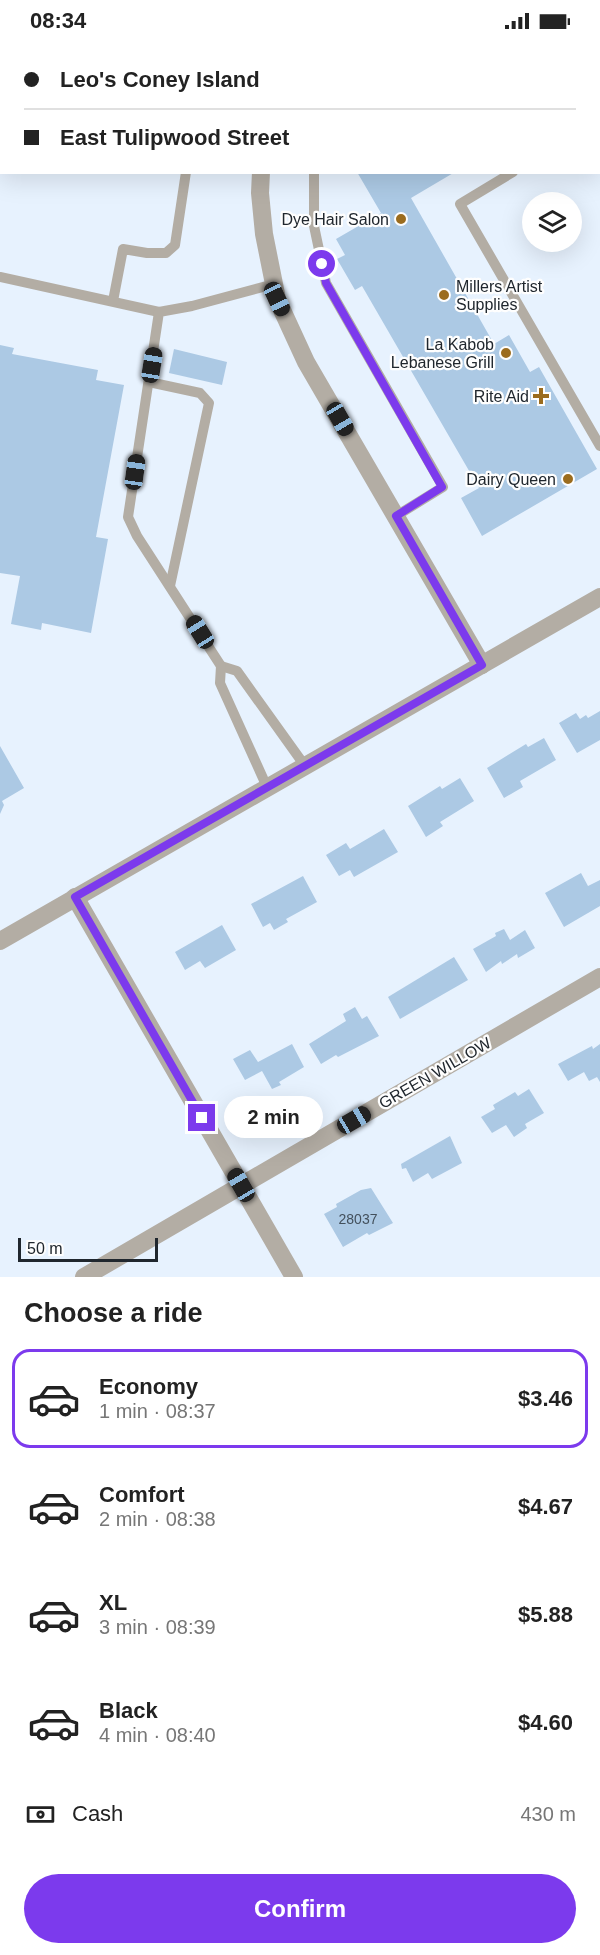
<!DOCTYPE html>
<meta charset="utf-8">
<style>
body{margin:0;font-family:Arial,sans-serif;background:#f6f6f6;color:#222;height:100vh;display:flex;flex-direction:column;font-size:22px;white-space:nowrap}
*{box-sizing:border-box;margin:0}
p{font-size:20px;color:#767676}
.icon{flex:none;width:33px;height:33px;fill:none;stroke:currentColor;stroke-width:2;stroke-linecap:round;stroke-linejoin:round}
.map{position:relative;height:1235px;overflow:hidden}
.panel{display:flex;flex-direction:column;background:#fff;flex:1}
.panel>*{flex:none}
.top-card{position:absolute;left:0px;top:0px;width:600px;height:132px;box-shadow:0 6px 24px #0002;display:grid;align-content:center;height:132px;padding:0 24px;background:#fff}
.fabs{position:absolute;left:522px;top:150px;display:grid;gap:12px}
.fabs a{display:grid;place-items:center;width:60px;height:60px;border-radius:50%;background:#fff;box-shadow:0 6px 24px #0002;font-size:30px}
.scale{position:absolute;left:18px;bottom:15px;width:140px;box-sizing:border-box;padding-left:6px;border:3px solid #20272e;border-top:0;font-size:16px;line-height:21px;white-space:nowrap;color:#20272e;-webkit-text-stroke:4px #fefefe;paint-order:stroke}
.end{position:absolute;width:27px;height:27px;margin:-14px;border:8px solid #7c3aed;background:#fff;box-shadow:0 0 0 3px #fff}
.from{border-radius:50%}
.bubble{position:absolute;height:42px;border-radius:21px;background:#fff;box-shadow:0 6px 24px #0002;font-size:20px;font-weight:700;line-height:42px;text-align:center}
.car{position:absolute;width:18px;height:36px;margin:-18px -9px;border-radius:8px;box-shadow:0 0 4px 2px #0007;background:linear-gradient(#222 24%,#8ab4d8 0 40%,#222 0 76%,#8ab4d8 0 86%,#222 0)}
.top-card b{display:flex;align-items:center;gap:21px;height:57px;font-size:22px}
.top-card b+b{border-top:2px solid #e0e0e0}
.top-card i{width:15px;height:15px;background:#222}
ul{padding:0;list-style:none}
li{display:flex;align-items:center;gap:18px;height:99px;margin:0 12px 9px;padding:0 12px;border:3px solid transparent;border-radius:18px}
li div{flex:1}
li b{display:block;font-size:22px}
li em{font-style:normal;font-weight:700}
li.on{border-color:#7c3aed}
li>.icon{width:54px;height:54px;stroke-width:1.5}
h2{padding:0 24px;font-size:27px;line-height:72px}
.pay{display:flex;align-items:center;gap:15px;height:66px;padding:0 24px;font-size:22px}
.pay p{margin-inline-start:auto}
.cta{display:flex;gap:12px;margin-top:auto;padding:12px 24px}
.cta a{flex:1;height:69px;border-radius:36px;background:#7c3aed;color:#fff;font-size:24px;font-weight:700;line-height:69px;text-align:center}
.status{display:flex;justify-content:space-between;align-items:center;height:42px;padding:0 30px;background:#fff;direction:ltr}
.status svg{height:16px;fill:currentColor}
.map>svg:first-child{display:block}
</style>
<div class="status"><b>08:34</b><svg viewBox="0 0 49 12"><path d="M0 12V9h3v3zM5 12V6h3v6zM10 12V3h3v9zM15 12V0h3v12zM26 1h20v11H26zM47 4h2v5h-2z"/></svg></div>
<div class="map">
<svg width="600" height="1235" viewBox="0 0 600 1235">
<rect width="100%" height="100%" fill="#e7f2fe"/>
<g fill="#acc9e4">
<path d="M357,130H455L411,156L494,302L509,293L530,330L539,325L597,427L482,494L461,456L479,446L362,244L355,248L337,217L345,213L336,197L381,171Z"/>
<path d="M0,303L14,306L12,312L98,328L96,338L124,343L96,495L108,497L91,591L42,581L41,588L11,582L20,534L0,531Z"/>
<path d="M174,307L227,320L222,343L169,331Z"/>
<path d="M600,669V698L577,711L559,681L576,671L580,677L586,673L588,676Z"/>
<path d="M544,696L556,718L520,739L523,745L504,756L487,726L526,702L528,705Z"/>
<path d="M0,704L24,746L2,759L4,763L0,772Z"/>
<path d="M460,736L474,759L440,780L443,784L426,795L408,764L440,744L442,747Z"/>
<path d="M384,787L398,810L354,835L350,828L339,834L326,813L346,801L350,807Z"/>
<path d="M581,831L588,844L600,838V864L564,885L545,851Z"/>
<path d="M303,834L317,860L286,877L288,880L274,888L270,881L263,885L251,862Z"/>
<path d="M222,883L236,908L205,926L200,919L185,928L175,910Z"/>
<path d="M504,887L510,898L525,888L535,906L518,916L517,912L502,922L501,919L486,930L473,907L496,894L495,891Z"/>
<path d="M454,915L468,938L400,977L388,955Z"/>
<path d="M355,965L362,977L367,974L379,994L338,1015L336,1013L321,1022L309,1002L346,979L343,972Z"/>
<path d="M292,1002L304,1025L279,1040L281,1043L272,1047L262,1029L245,1038L233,1017L250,1008L258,1020Z"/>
<path d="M600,1002V1040L597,1035L589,1039L584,1030L568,1039L558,1022L592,1004L593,1007Z"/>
<path d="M529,1047L544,1071L525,1082L527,1086L514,1095L506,1083L492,1091L481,1075L495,1067L493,1063L515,1050L518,1054Z"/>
<path d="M450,1094L462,1121L432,1137L428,1131L413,1140L406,1126L402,1127L401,1122Z"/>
<path d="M371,1146L393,1181L369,1193L367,1191L343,1205L324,1172L337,1165L336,1162L361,1148Z"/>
</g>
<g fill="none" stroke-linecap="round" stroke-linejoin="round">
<g stroke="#b3ada4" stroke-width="10">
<path d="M585,0L586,2"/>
<path d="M330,2L331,0"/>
<path d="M598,23L600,25"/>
<path d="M598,79L600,78"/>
<path d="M0,81L2,80"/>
<path d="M314,130V184L326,241L443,445L396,474"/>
<path d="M513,130L460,162L600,404"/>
<path d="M0,235L159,270"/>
<path d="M113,259L123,207L147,211H166L175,203L186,130"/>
<path d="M149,340L200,351L209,361L170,544"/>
<path d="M221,624L237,629L305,724"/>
<path d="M267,745L220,641L221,624L137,494L128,475L159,270L192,264L274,242"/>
</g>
<g stroke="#b3ada4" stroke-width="18">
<path d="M287,2L288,0"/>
<path d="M261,130L260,151L264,192L277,257L306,320L482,623"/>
<path d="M75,855L294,1235"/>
<path d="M84,1235L600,935"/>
</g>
<path stroke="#b3ada4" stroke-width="18" d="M0,899L600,555"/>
</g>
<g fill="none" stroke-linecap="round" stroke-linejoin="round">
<path stroke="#7c3aed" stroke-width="8" d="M202,1076L75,855L482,623L396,474L442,445L326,241L322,222"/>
</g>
<g fill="#9b6c1e" stroke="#fefefe" stroke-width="2">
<circle cx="401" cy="177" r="6"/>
<circle cx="444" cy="253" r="6"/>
<circle cx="506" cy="311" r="6"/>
<path d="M538 345h6v6h6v6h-6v6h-6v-6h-6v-6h6z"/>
<circle cx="568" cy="437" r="6"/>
</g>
<g text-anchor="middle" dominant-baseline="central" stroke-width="4.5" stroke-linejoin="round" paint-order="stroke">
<g font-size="14" fill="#43505c">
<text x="358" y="1177">28037</text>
</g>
<g font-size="16" fill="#20272e" stroke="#fefefe" text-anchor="end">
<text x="389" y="177">Dye Hair Salon</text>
<text x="456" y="244" text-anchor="start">Millers Artist<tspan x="456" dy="18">Supplies</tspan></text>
<text x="494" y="302">La Kabob<tspan x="494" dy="18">Lebanese Grill</tspan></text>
<text x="529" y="354">Rite Aid</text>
<text x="556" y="437">Dairy Queen</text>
</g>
<g font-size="16" fill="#20272e" stroke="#fefefe">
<text transform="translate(435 1031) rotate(-30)">GREEN WILLOW</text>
</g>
</g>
</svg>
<div class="fabs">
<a><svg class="icon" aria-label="layers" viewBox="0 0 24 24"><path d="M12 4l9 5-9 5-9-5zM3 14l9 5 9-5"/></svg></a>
</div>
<div class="scale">50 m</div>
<i class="end from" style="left:322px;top:222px"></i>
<i class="end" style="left:202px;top:1076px"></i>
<div class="bubble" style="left:224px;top:1054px;width:99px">2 min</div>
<i class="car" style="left:277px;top:257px;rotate:155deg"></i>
<i class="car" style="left:152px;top:323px;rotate:9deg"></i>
<i class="car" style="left:340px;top:377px;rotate:150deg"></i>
<i class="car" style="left:135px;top:430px;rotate:8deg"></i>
<i class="car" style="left:200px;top:590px;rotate:328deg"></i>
<i class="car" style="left:354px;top:1078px;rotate:60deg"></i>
<i class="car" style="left:241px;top:1143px;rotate:330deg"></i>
<div class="top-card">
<b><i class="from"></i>Leo's Coney Island</b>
<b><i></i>East Tulipwood Street</b>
</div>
</div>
<section class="panel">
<h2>Choose a ride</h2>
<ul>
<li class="on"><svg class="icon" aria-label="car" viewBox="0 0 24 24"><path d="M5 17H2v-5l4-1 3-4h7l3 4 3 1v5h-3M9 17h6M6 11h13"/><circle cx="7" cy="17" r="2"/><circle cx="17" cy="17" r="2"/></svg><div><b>Economy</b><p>1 min · 08:37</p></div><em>$3.46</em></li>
<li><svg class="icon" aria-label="car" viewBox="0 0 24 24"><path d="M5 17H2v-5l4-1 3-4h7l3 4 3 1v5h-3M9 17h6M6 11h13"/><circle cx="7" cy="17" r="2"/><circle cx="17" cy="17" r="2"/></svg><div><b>Comfort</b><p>2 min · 08:38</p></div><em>$4.67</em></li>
<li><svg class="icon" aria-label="car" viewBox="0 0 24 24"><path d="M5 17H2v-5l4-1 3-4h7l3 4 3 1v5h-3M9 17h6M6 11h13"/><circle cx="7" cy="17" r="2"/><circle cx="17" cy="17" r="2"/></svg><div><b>XL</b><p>3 min · 08:39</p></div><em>$5.88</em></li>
<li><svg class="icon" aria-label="car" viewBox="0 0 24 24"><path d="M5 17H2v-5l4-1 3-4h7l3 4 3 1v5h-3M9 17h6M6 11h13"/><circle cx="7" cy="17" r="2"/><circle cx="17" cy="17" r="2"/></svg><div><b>Black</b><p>4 min · 08:40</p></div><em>$4.60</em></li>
</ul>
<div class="pay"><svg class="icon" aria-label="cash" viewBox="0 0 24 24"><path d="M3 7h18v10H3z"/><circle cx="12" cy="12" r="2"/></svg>Cash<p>430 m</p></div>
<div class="cta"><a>Confirm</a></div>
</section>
